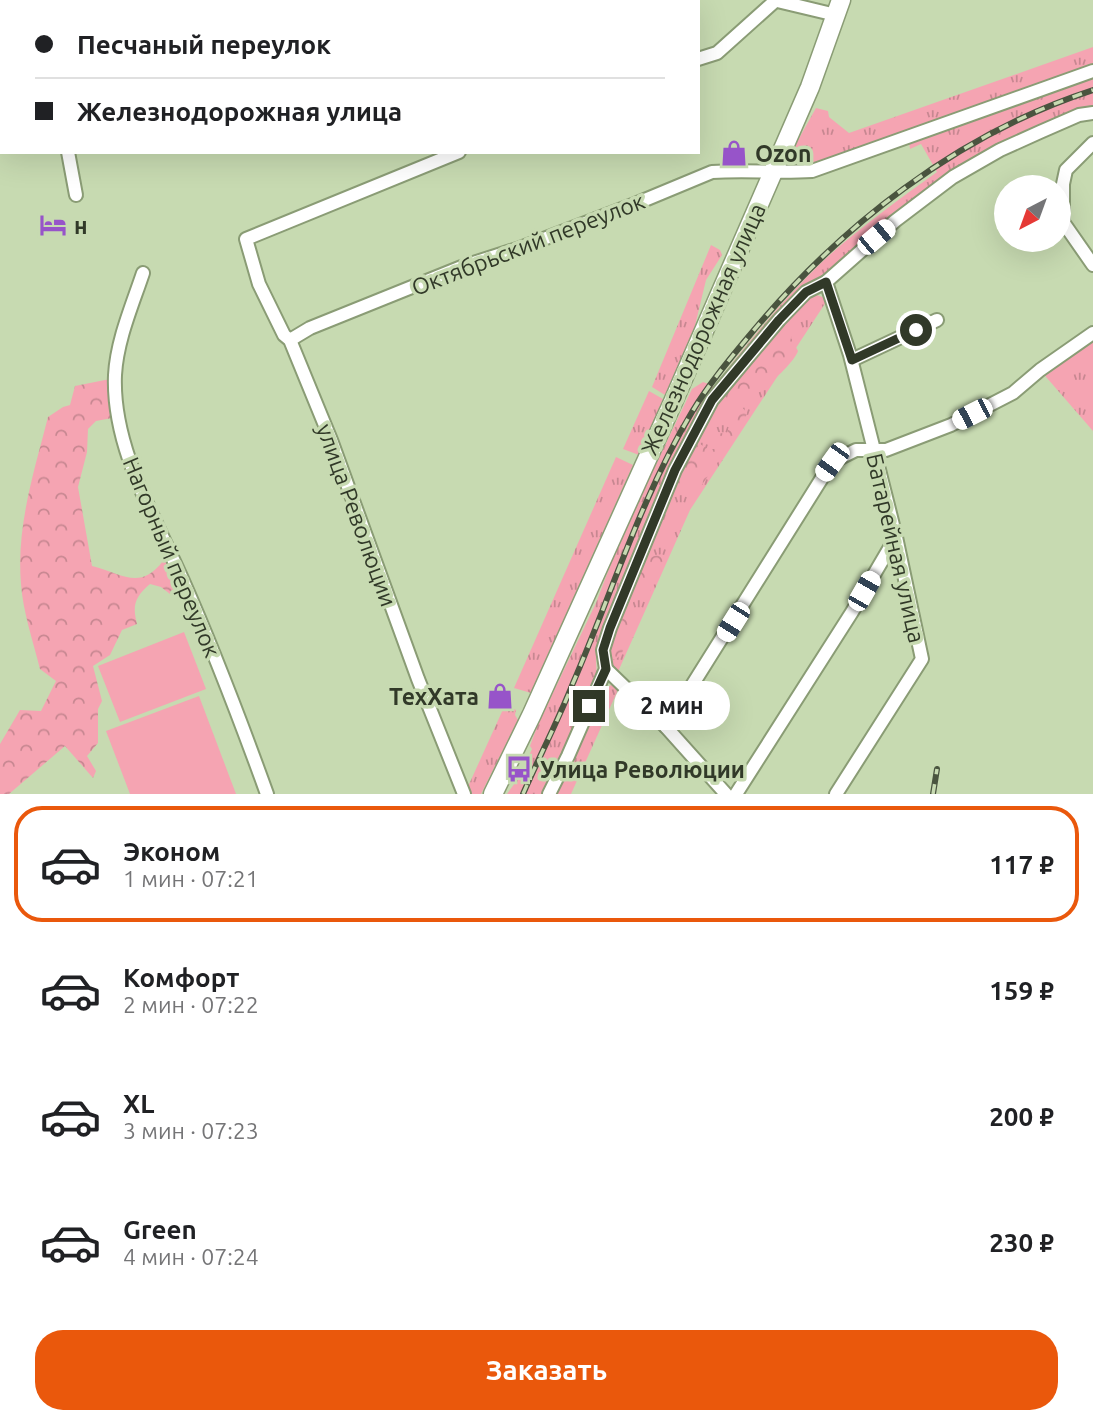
<!DOCTYPE html>
<html lang="ru">
<meta charset="utf-8">
<style>
body{margin:0;font-family:Ubuntu,sans-serif;background:#f2f2f2;color:#202124;height:100vh;display:flex;flex-direction:column;font-size:26px;white-space:nowrap}
*{box-sizing:border-box;margin:0}
p{font-size:23px;color:#757577}
.icon{flex:none;width:38px;height:38px;fill:none;stroke:currentColor;stroke-width:2;stroke-linecap:round;stroke-linejoin:round}
.map{position:relative;height:794px;overflow:hidden}
.side{display:flex;flex-direction:column;background:#fff;flex:1}
.side>*{flex:none}
.hud{position:absolute;left:0px;top:0px;width:700px;height:154px;box-shadow:0 7px 28px #0002;display:grid;align-content:center;height:154px;padding:0 35px;background:#fff}
.needle{width:46px;rotate:221deg}
.fabs{position:absolute;left:994px;top:175px;display:grid;gap:14px}
.fabs a{display:grid;place-items:center;width:77px;height:77px;border-radius:50%;background:#fff;box-shadow:0 7px 28px #0002;font-size:35px}
.end{position:absolute;width:32px;height:32px;margin:-16px;border:9px solid #313928;background:#fff;box-shadow:0 0 0 4px #fff}
.from{border-radius:50%}
.bubble{position:absolute;height:49px;border-radius:24px;background:#fff;box-shadow:0 7px 28px #0002;font-size:23px;font-weight:700;line-height:49px;text-align:center}
.car{position:absolute;width:21px;height:42px;margin:-21px -10px;border-radius:9px;box-shadow:0 0 5px 2px #0007;background:linear-gradient(#fff 24%,#345 0 40%,#fff 0 76%,#345 0 86%,#fff 0)}
.hud b{display:flex;align-items:center;gap:24px;height:66px;font-size:26px}
.hud b+b{border-top:2px solid #e0e0e0}
.hud i{width:18px;height:18px;background:#202124}
ul{padding:12px 0 0;list-style:none}
li{display:flex;align-items:center;gap:21px;height:116px;margin:0 14px 10px;padding:0 21px;border:4px solid transparent;border-radius:28px}
li div{flex:1}
li b{display:block;font-size:26px}
li em{font-style:normal;font-weight:700}
li.current{border-color:#ea580c}
li>.icon{width:63px;height:63px;stroke-width:1.5}
.button{display:flex;gap:14px;margin-top:auto;padding:14px 35px}
.button a{flex:1;height:80px;border-radius:28px;background:#ea580c;color:#fff;font-size:28px;font-weight:700;line-height:80px;text-align:center}
.map>svg:first-child{display:block}
</style>
<div class="map">
<svg width="1093" height="794" viewBox="0 0 1093 794">
<defs>
<pattern id="grass-tufts" width="24" height="20" patternUnits="userSpaceOnUse" patternTransform="scale(1.75)"><rect width="24" height="20" fill="#f5a4b2"/><path d="M3 7l-1-3M5 7V3M7 7l1-3M15 17l-1-3M17 17v-4M19 17l1-3" fill="none" stroke="#c78791"/></pattern>
<pattern id="forest-crowns" width="20" height="18" patternUnits="userSpaceOnUse" patternTransform="scale(1.75)"><rect width="20" height="18" fill="#f5a4b2"/><path d="M2 6a3 3 0 1 1 6 0M12 15a3 3 0 1 1 6 0" fill="none" stroke="#c78791"/></pattern>
</defs>
<rect width="100%" height="100%" fill="#c7dab1"/>
<g fill="url(#grass-tufts)">
<path d="M1093,47V64L1091,65L803,168L794,166L788,158L816,108L828,111L829,117L849,133Z"/>
<path d="M1093,77V109L928,190L806,288L712,400L600,646L596,659L597,682L547,794H507L520,776L532,749L530,746L538,724L596,603L621,537L692,389L703,382L714,386C748,343 783,299 823,261C858,229 898,200 937,172L921,144L910,149L909,142Z"/>
<path d="M711,245L720,250L722,255L706,280L693,334L665,395L652,387Z"/>
<path d="M814,294L828,299L690,510L617,674L610,666L609,642L666,502L713,405L755,353Z"/>
<path d="M1093,333V431L1040,370Z"/>
<path d="M649,391L663,399L639,455L623,449Z"/>
<path d="M616,457L633,465L531,693L514,688Z"/>
<path d="M611,685L616,686L617,692L571,794H552L598,697Z"/>
<path d="M505,705L516,710L515,715L518,720L481,794H467L466,791Z"/>
</g>
<g fill="url(#forest-crowns)">
<path d="M800,310L804,312L802,316L795,320L796,327L791,338L798,351C793,365 760,393 747,401L737,397L733,386L734,380L758,349Z"/>
<path d="M110,379L112,418L96,421L88,429L87,452L78,487L92,566C123,574 140,591 163,561L169,563L178,584L170,594L161,587L150,584C135,597 132,605 137,624L122,630L110,655L93,666L102,701L98,709V743L87,756L96,771L93,778L65,746L9,794H0V744L20,710L41,711L56,681L40,669C33,641 23,612 21,584C16,527 34,472 48,417L63,407L70,405L75,386Z"/>
<path d="M741,406L747,413L744,422L725,446L704,431V428L709,425L716,431L726,435C731,425 730,412 741,406Z"/>
<path d="M700,444L708,449H722L725,452L701,486L694,492L688,484L681,493L674,489C681,472 687,458 700,444Z"/>
<path d="M662,554C667,565 656,578 650,588L651,590L644,600L636,597C631,605 628,614 631,623L623,630L627,637C625,646 623,656 614,660L609,654V648L640,571L650,557Z"/>
</g>
<g fill="#f5a4b2">
<path d="M184,632L206,689L120,722L98,666Z"/>
<path d="M199,696L236,794H130L106,731Z"/>
</g>
<g fill="none" stroke-linecap="round" stroke-linejoin="round">
<g stroke="#8a9c75" stroke-width="16">
<g id="minor">
<path d="M20,0L21,2"/>
<path d="M773,0L836,15"/>
<path d="M698,59L717,53L775,1"/>
<path d="M1093,143L1066,170L1063,184V222L1093,265"/>
<path d="M68,152L76,195"/>
<path d="M459,152L246,239L259,284L284,335L290,340L331,440L418,679L464,794"/>
<path d="M143,273C132,306 117,340 115,375C112,448 155,517 183,581C214,651 241,722 267,794"/>
<path d="M826,282L850,355L896,537L922,659L836,794"/>
<path d="M290,340L310,328L464,266L520,248L635,204L712,172C745,170 778,173 812,171L1093,71"/>
<path d="M852,360L937,320"/>
<path d="M606,669L666,727L726,794"/>
<path d="M666,727L832,462L856,450H886L951,425L1013,393L1040,370L1093,333"/>
<path d="M549,794L568,756L606,669L603,650L610,628L675,470L712,400L779,320L806,292L826,282L895,221L953,177L1000,150L1040,132L1079,115L1093,113"/>
<path d="M736,794L852,612L896,537"/>
</g>
</g>
<g stroke="#8a9c75" stroke-width="21">
<path id="secondary" d="M493,794L532,714L673,402L810,87L841,0"/>
</g>
<use href="#minor" stroke="#fff" stroke-width="12"/>
<use href="#secondary" stroke="#fff" stroke-width="18"/>
<g stroke="#4a543f" stroke-width="6">
<g id="rail">
<path d="M523,794C539,757 558,721 573,683C612,593 641,497 692,412C708,385 729,360 749,336C839,227 957,134 1093,90"/>
<path d="M933,794L937,769"/>
</g>
</g>
<use href="#rail" stroke="#c7dab1" stroke-width="3.5" stroke-dasharray="10" stroke-linecap="butt"/>
</g>
<g fill="none" stroke-linecap="round" stroke-linejoin="round">
<path stroke="#313928" stroke-width="9" d="M589,706L606,669L603,650L610,628L675,470L712,400L779,320L806,292L826,282L852,360L916,330"/>
</g>
<defs>
<g id="shop-bare" transform="scale(2.1)"><path d="M-5-2.5h2.3a2.7 3.5 0 0 1 5.4 0H5L5.5 6h-11ZM-1.5-2.5h3a1.5 2.3 0 0 0-3 0Z" fill="#9754c9" stroke="#c7dab1" stroke-width="2.5" paint-order="stroke"/></g>
<g id="hotel-bare" transform="scale(2.1)"><path d="M-6-4.5h1.5V1H6V5H4.5V3h-9V5H-6ZM-4 0a1.8 1.8 0 1 1 3.6 0ZM.5 0V-2.5h3Q6-2.5 6 0Z" fill="#9754c9" stroke="#c7dab1" stroke-width="2.5" paint-order="stroke"/></g>
<g id="bus-bare" transform="scale(2.1)"><path d="M-5-6H5V4H4V6H2V4H-2V6H-4V4H-5ZM-3.5-4V0h7V-4ZM-3.5 1.2v1.5H-2V1.2ZM2 1.2v1.5H3.5V1.2Z" fill="#9754c9" stroke="#c7dab1" stroke-width="2.5" paint-order="stroke"/></g>
</defs>
<g fill-rule="evenodd">
<use href="#shop-bare" x="734" y="153"/>
<use href="#hotel-bare" x="53" y="225"/>
<use href="#shop-bare" x="500" y="696"/>
<use href="#bus-bare" x="519" y="769"/>
</g>
<g text-anchor="middle" dominant-baseline="central" stroke-width="7" stroke-linejoin="round" paint-order="stroke">
<g font-size="23" font-weight="bold" fill="#313928" stroke="#c7dab1" text-anchor="start">
<text x="755" y="153">Ozon</text>
<text x="74" y="225">н</text>
<text x="479" y="696" text-anchor="end">ТехХата</text>
<text x="540" y="769">Улица Революции</text>
</g>
<g font-size="23" fill="#313928" stroke="#c7dab1">
<text transform="translate(528 244) rotate(-21)">Октябрьский переулок</text>
<text transform="translate(703 329) rotate(-66)">Железнодорожная улица</text>
<text transform="translate(357 515) rotate(70)">улица Революции</text>
<text transform="translate(896 548) rotate(77)">Батарейная улица</text>
<text transform="translate(172 557) rotate(67)">Нагорный переулок</text>
</g>
</g>
</svg>
<div class="fabs">
<a><svg class="needle" viewBox="-14 -14 28 28"><path d="M0-13l5 13h-10z" fill="#e53935"/><path d="M0 13l5-13h-10z" fill="#757577"/></svg></a>
</div>
<i class="end from" style="left:916px;top:330px"></i>
<i class="end" style="left:589px;top:706px"></i>
<div class="bubble" style="left:614px;top:681px;width:116px">2 мин</div>
<i class="car" style="left:876px;top:237px;rotate:50deg"></i>
<i class="car" style="left:972px;top:414px;rotate:243deg"></i>
<i class="car" style="left:832px;top:462px;rotate:216deg"></i>
<i class="car" style="left:864px;top:591px;rotate:30deg"></i>
<i class="car" style="left:733px;top:622px;rotate:212deg"></i>
<div class="hud">
<b><i class="from"></i>Песчаный переулок</b>
<b><i></i>Железнодорожная улица</b>
</div>
</div>
<section class="side">
<ul>
<li class="current"><svg class="icon" aria-label="car" viewBox="0 0 24 24"><path d="M5 17H2v-5l4-1 3-4h7l3 4 3 1v5h-3M9 17h6M6 11h13"/><circle cx="7" cy="17" r="2"/><circle cx="17" cy="17" r="2"/></svg><div><b>Эконом</b><p>1 мин · 07:21</p></div><em>117 ₽</em></li>
<li><svg class="icon" aria-label="car" viewBox="0 0 24 24"><path d="M5 17H2v-5l4-1 3-4h7l3 4 3 1v5h-3M9 17h6M6 11h13"/><circle cx="7" cy="17" r="2"/><circle cx="17" cy="17" r="2"/></svg><div><b>Комфорт</b><p>2 мин · 07:22</p></div><em>159 ₽</em></li>
<li><svg class="icon" aria-label="car" viewBox="0 0 24 24"><path d="M5 17H2v-5l4-1 3-4h7l3 4 3 1v5h-3M9 17h6M6 11h13"/><circle cx="7" cy="17" r="2"/><circle cx="17" cy="17" r="2"/></svg><div><b>XL</b><p>3 мин · 07:23</p></div><em>200 ₽</em></li>
<li><svg class="icon" aria-label="car" viewBox="0 0 24 24"><path d="M5 17H2v-5l4-1 3-4h7l3 4 3 1v5h-3M9 17h6M6 11h13"/><circle cx="7" cy="17" r="2"/><circle cx="17" cy="17" r="2"/></svg><div><b>Green</b><p>4 мин · 07:24</p></div><em>230 ₽</em></li>
</ul>
<div class="button"><a>Заказать</a></div>
</section>
